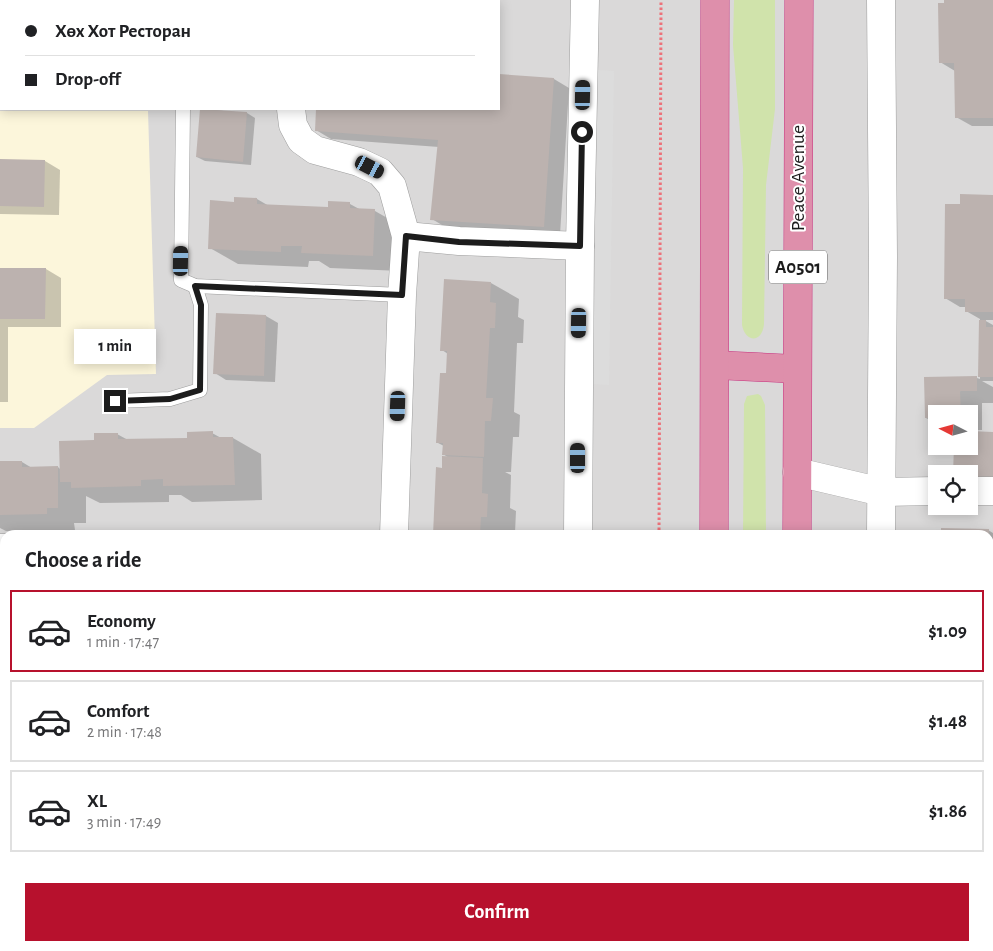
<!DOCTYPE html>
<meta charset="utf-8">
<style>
body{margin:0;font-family:"Alegreya Sans",sans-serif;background:#f6f6f6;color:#202124;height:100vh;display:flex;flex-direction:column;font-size:19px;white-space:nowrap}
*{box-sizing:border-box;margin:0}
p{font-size:16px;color:#757577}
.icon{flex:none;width:28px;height:28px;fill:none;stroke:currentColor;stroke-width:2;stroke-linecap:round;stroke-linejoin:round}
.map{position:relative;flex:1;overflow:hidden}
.sheet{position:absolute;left:0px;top:530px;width:994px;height:421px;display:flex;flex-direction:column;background:#fff;border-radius:15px 15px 0 0;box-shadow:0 2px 12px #0003}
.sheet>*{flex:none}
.guide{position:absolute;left:0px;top:0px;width:500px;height:110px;box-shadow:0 2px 12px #0003;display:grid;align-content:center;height:110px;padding:0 25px;background:#fff}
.needle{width:32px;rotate:276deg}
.controls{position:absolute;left:928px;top:405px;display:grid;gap:10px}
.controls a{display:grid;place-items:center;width:50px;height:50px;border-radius:0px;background:#fff;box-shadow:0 2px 12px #0003;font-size:25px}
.end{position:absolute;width:22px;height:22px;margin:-11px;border:6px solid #1c1c1c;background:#fff;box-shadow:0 0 0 2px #fff}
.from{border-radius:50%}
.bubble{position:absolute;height:35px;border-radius:0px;background:#fff;box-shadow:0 2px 12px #0003;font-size:16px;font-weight:700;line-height:35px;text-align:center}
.car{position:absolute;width:15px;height:30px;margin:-15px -8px;border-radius:6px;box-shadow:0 0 4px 1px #0007;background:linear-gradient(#222 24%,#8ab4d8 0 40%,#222 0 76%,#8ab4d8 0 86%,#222 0)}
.guide b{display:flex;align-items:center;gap:18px;height:48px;font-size:19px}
.guide b+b{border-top:1px solid #e0e0e0}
.guide i{width:12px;height:12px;background:#202124}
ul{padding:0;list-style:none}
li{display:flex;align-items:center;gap:15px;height:82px;margin:0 10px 8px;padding:0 15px;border:2px solid #e0e0e0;border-radius:0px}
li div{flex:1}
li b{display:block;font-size:19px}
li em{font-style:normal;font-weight:700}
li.active{border-color:#b7112d}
li>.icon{width:45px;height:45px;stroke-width:1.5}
h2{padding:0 25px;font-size:22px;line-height:60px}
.primary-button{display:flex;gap:10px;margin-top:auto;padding:10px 25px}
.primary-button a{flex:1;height:58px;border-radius:0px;background:#b7112d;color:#fff;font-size:20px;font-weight:700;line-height:58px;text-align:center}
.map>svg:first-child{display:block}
</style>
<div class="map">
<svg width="993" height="951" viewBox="0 0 993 951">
<rect width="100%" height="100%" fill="#ece7e2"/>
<path fill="#dad9d9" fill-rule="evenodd" d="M0,0H993V951H0ZM1,1H499V109H1ZM936,414H969V446H936ZM936,474H969V506H936ZM5,535H989V946H5Z"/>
<g fill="#fcf6db">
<path d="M0,111H148L156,374L107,375L34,428H0Z"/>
<path d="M58,946H430V951H59Z"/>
</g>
<g fill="#d0e3ab">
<path d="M734,0H775V109L766,185L764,324C762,344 745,342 742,325L743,168L733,45Z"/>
<path d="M758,394L761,396L765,405L766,535H743L744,404L747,396Z"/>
<rect x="731" y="946" width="46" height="5"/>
</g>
<path fill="#dcdcdc" d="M598,70L614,71L609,385L593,384Z"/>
<g fill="#0003">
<path d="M326,0H417L326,1Z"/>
<path d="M945,0H993V126H972L956,117L955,71L940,62Z"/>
<path d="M0,9H1V58L0,57Z"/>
<path d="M499,76L554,79L569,88L560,235L447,228L432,219L439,147L331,139L316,130L318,109H499Z"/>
<path d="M201,109L247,113L255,118L251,165L205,161L197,157Z"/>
<path d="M0,161H45L60,170L59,215L0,214Z"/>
<path d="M993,196V320H984L993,325V381H982L993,387V403H982V430H969V414H936V423L926,418L977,378L980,379V319L966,311V307H960L945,298L961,205Z"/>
<path d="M257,199L269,206L329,208L350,204L361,210L375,211L403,227L401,271L330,268L319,261H309L308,267L238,264L210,248L236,203Z"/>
<path d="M0,269H46L61,278V327H8V402H0Z"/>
<path d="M491,283L519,299L518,317L524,320L523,343H517L514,412L520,415L519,437H513L511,472H505L511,475L510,508L516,511L515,533L509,532L508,535H434L443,469L449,458L443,454L444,446L438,443L447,374L448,354L442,350Z"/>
<path d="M218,314L266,316L278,323L275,382L226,380L215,373Z"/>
<path d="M212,433L223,439L233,438L261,454L262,500L192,502L181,495H169V502L100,503L86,496V523H74L75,530L6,531L0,528V462H22L32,468L58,467L60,469L95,441L117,434L128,440L188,439Z"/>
<path d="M988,530L993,533V951H934V946H989V535H942Z"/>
<path d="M0,750L5,752V820L0,822Z"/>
<path d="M5,824V946H33V951H0V825Z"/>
<rect x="292" y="946" width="49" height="5"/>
</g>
<g fill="#bcb2af">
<path d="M944,0H993V118H955L954,63H939L938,3H944Z"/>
<path d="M499,74L554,78L544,227L430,220L438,140L315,131L316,109H499Z"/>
<path d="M200,109L247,112L243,162L196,157Z"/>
<path d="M0,159L45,160L44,207L0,206Z"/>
<path d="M960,194L993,195V312H965V299H944L945,204H960Z"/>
<path d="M234,197L257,198V204L328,207V201L350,202V208L375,209L373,256L301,253L302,246H281V252L208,249L210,200L234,202Z"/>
<path d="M0,268H46L45,319H0Z"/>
<path d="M444,279L491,282L490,302L496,303L495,328H490L486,398H493L491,421H485L484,457L442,455L443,443H436L440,373H446L447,351H440Z"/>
<path d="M216,313L266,315L264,376L213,374Z"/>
<path d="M979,320H986V327H993V377H978Z"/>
<path d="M977,376V391H960L961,414H936V418H925L924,377Z"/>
<path d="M213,431V437H233L235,485L163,486V479L141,480V486L71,488V482H60L59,441L94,440V433H118V439L187,438V432Z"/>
<path d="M969,431L993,432V486L969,485V474H953L954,446H969Z"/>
<path d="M442,456L483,458L482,493L488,494L487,517H481L480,535H433L436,467L442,468Z"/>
<path d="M0,461H22V467L58,466V508H47V514L0,515Z"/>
<path d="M941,528L989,529V535H941Z"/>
<path d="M0,748L5,750V810L0,812Z"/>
<path d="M5,823V946H0V824Z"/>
<rect x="291" y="946" width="35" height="5"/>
<rect x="933" y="946" width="48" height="5"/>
<path d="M440,948L486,949V951H440Z"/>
</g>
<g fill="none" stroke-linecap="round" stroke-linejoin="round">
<g stroke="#9d9d9d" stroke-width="15">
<g id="lane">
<path d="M183,109L181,280L195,286L402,295"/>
<path d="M115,401L170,399L200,390L201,305L195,286"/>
<path d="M0,650L5,657"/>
<path d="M71,946V951"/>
</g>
</g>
<g stroke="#9d9d9d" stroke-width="29">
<g id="street">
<path d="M881,0L883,257L881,535"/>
<path d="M297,1L298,0"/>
<path d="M0,88H1"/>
<path d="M291,109L293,125L301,140L315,150L359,162L380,172L392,186L406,236"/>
<path d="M797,472L882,492L936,491"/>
<path d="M969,491H993"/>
<path d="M394,535L402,295L406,236L459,241L580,246"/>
<path d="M578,535L580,246L585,0"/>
<path d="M0,548H5"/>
<path d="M577,946V951"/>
<path d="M875,951V946"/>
</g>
</g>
<g stroke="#c7327f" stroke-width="29">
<g id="highway">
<path d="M715,365L797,369"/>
<path d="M714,535L715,0"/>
<path d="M797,535L799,0"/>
<path d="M799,946V951"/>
<path d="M713,951V946"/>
</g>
</g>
<g stroke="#ed727a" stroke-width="3" stroke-dasharray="2.5 2.5" stroke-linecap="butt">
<path d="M659,535L661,0"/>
<path d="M658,951V946"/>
</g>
<use href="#lane" stroke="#fff" stroke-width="14"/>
<use href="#street" stroke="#fff" stroke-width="28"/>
<use href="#highway" stroke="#de8fab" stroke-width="28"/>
</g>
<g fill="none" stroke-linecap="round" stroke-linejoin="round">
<path stroke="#1c1c1c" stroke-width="6" d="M115,401L170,399L200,390L201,305L195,286L402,295L406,236L459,242L580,246L582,132"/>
</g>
<g text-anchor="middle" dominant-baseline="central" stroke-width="4" stroke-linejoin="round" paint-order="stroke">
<rect fill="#fff" stroke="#606060" stroke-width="1" x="769" y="250.5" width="58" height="33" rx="4"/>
<g font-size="19" font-weight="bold" fill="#1c1c1c">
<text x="798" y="267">A0501</text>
</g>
<g font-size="20" fill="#1c1c1c" stroke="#fff">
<text transform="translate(798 178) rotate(-90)">Peace Avenue</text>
</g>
</g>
</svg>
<div class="controls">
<a><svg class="needle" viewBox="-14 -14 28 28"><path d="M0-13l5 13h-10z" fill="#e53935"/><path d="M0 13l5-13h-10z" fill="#757577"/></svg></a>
<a><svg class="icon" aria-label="locate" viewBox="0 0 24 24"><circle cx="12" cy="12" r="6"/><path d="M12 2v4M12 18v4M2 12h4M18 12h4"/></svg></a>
</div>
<i class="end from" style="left:582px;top:132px"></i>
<i class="end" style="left:115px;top:401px"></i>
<div class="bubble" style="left:74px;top:329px;width:82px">1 min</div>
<i class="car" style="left:583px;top:95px;rotate:1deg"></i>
<i class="car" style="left:370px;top:167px;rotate:117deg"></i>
<i class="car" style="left:181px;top:261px;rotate:1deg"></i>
<i class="car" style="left:579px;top:323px;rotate:181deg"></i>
<i class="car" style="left:398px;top:406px;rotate:182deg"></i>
<i class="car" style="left:578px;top:458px;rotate:0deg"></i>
<div class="guide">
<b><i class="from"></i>Хөх Хот Ресторан</b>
<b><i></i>Drop-off</b>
</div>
<section class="sheet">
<h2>Choose a ride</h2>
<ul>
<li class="active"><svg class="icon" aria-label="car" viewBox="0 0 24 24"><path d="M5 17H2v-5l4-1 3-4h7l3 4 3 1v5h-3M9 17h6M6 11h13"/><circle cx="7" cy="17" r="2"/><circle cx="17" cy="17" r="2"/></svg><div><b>Economy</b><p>1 min · 17:47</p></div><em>$1.09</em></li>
<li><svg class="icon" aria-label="car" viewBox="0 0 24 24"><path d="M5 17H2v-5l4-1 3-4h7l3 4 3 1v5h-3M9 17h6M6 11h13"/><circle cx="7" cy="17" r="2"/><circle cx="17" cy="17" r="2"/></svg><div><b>Comfort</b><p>2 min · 17:48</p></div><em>$1.48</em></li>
<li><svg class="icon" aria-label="car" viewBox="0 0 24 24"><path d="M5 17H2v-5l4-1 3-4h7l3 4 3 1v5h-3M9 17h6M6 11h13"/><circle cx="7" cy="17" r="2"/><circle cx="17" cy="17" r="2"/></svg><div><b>XL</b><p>3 min · 17:49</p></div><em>$1.86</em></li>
</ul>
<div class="primary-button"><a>Confirm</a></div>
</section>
</div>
